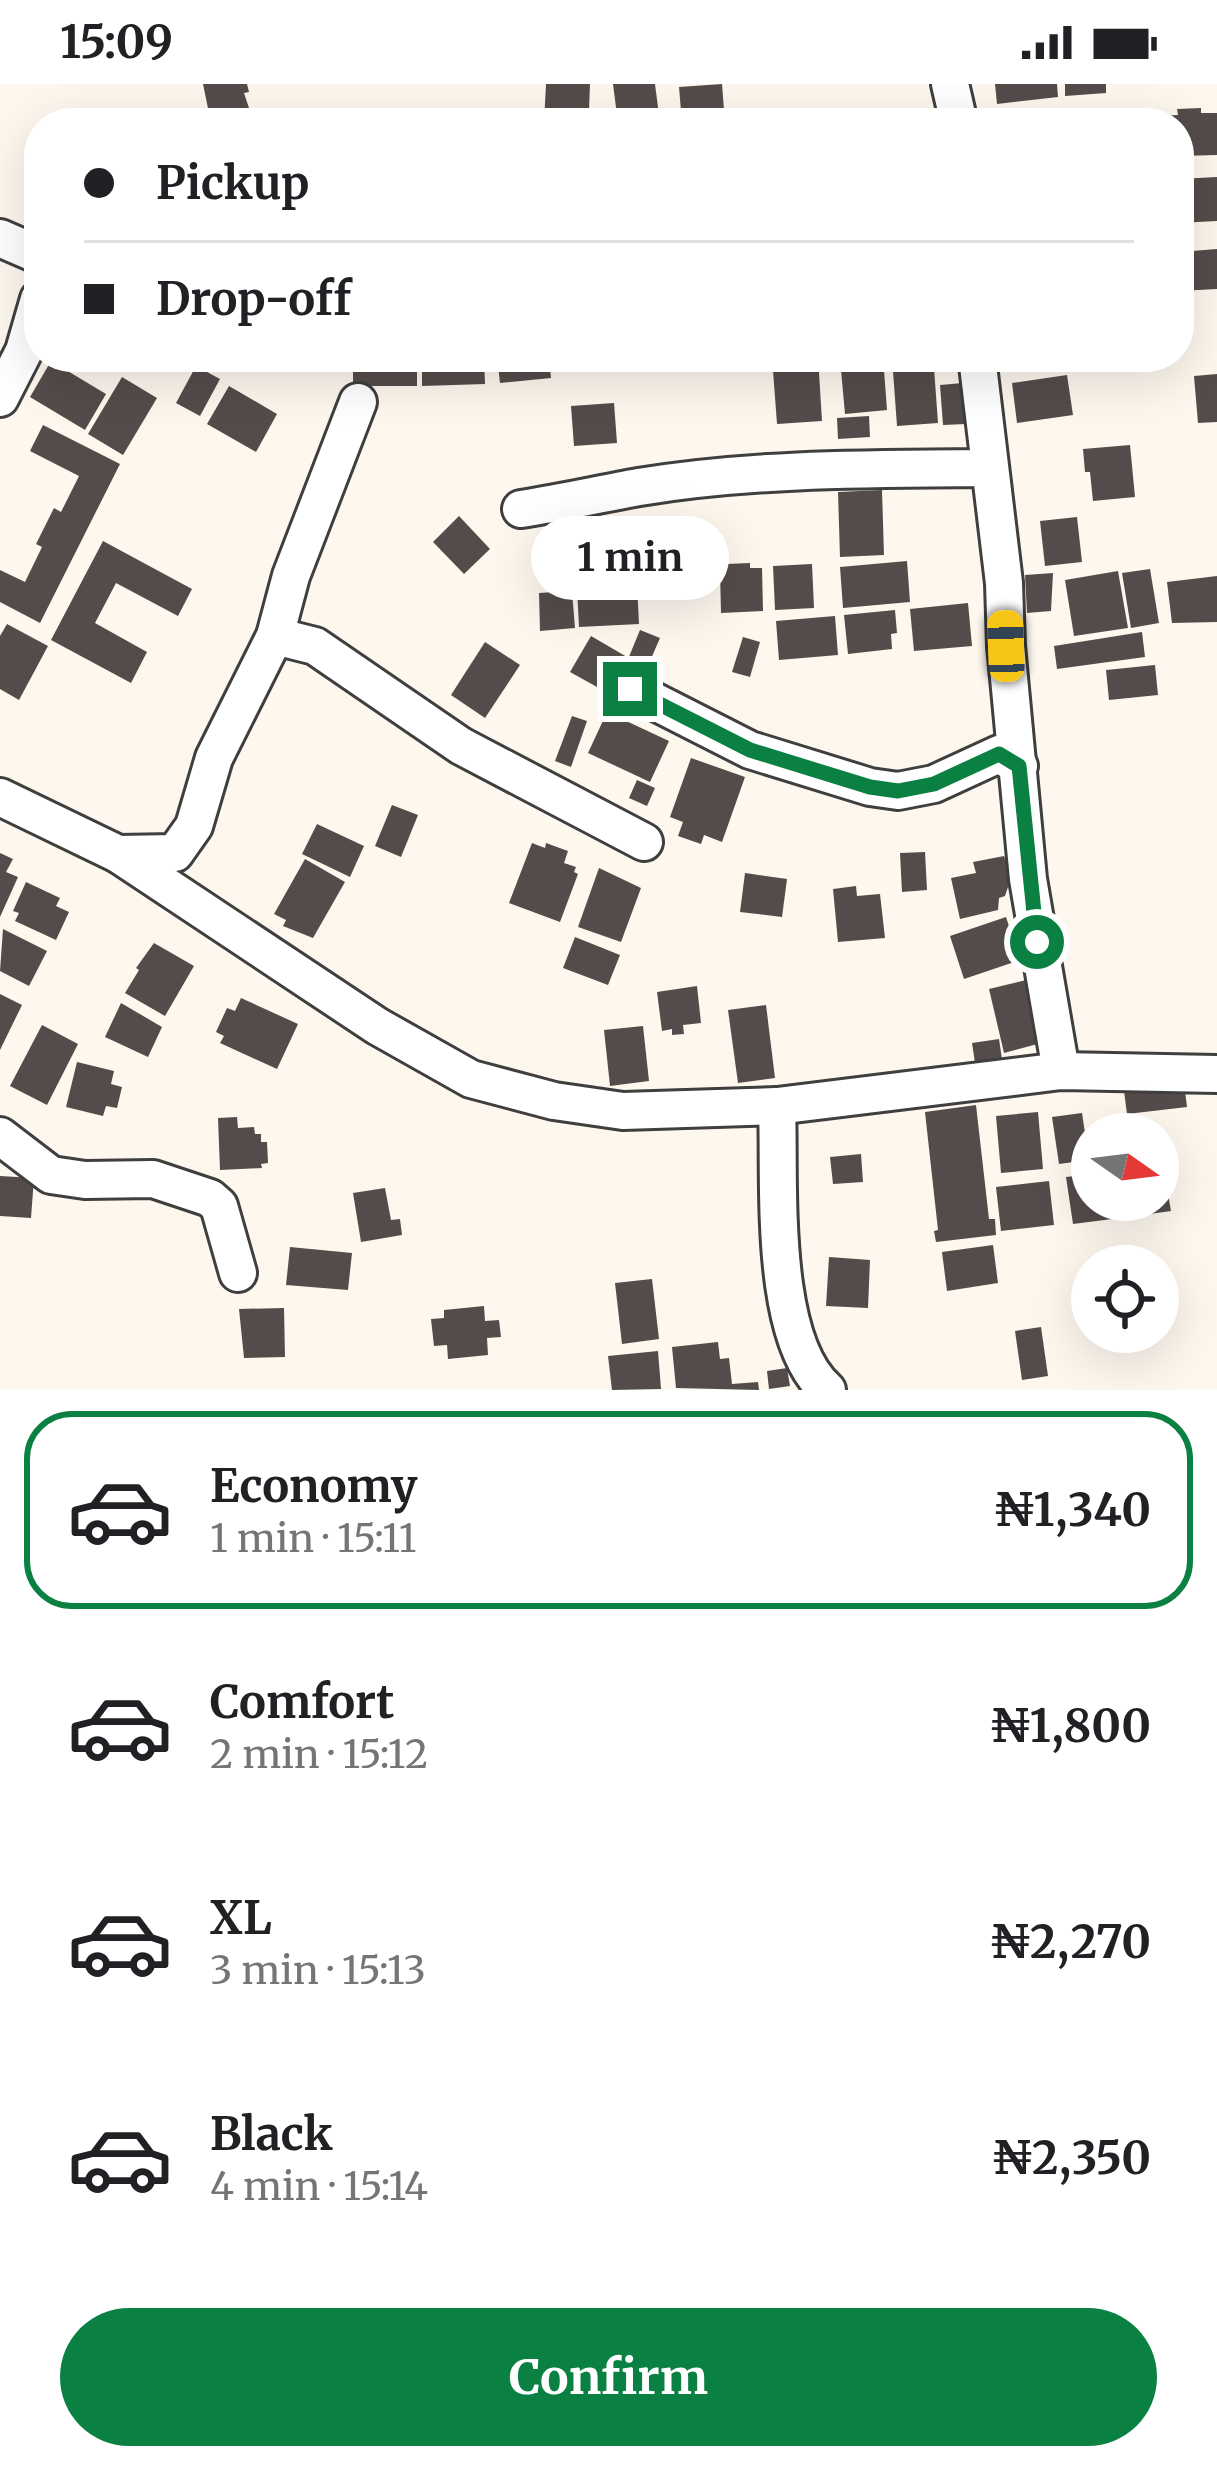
<!DOCTYPE html>
<meta charset="utf-8">
<style>
body{margin:0;font-family:Merriweather,serif;background:#f2f2f2;color:#202124;height:100vh;display:flex;flex-direction:column;font-size:45px;white-space:nowrap}
*{box-sizing:border-box;margin:0}
p{font-size:39px;color:#757577}
.icon{flex:none;width:66px;height:66px;fill:none;stroke:currentColor;stroke-width:2;stroke-linecap:round;stroke-linejoin:round}
.map{position:relative;height:1306px;overflow:hidden}
.details{display:flex;flex-direction:column;background:#fff;flex:1}
.details>*{flex:none}
.guide{position:absolute;left:24px;top:24px;width:1170px;height:264px;border-radius:48px;box-shadow:0 12px 48px #0002;display:grid;align-content:center;height:264px;padding:0 60px;background:#fff}
.needle{width:78px;rotate:104deg}
.tools{position:absolute;left:1071px;top:1029px;display:grid;gap:24px}
.tools a{display:grid;place-items:center;width:108px;height:108px;border-radius:50%;background:#fff;box-shadow:0 12px 48px #0002;font-size:60px}
.end{position:absolute;width:54px;height:54px;margin:-27px;border:15px solid #0b8043;background:#fff;box-shadow:0 0 0 6px #fff}
.from{border-radius:50%}
.bubble{position:absolute;height:84px;border-radius:42px;background:#fff;box-shadow:0 12px 48px #0002;font-size:39px;font-weight:700;line-height:84px;text-align:center}
.car{position:absolute;width:36px;height:72px;margin:-36px -18px;border-radius:15px;box-shadow:0 0 9px 3px #0007;background:linear-gradient(#f5c518 24%,#345 0 40%,#f5c518 0 76%,#345 0 86%,#f5c518 0)}
.guide b{display:flex;align-items:center;gap:42px;height:114px;font-size:45px}
.guide b+b{border-top:3px solid #e0e0e0}
.guide i{width:30px;height:30px;background:#202124}
ul{padding:21px 0 0;list-style:none}
li{display:flex;align-items:center;gap:36px;height:198px;margin:0 24px 18px;padding:0 36px;border:6px solid transparent;border-radius:48px}
li div{flex:1}
li b{display:block;font-size:45px}
li em{font-style:normal;font-weight:700}
li.selected{border-color:#0b8043}
li>.icon{width:108px;height:108px;stroke-width:1.5}
.action{display:flex;gap:24px;margin-top:auto;padding:24px 60px}
.action a{flex:1;height:138px;border-radius:72px;background:#0b8043;color:#fff;font-size:48px;font-weight:700;line-height:138px;text-align:center}
.status{display:flex;justify-content:space-between;align-items:center;height:84px;padding:0 60px;background:#fff;direction:ltr}
.status svg{height:33px;fill:currentColor}
.map>svg:first-child{display:block}
</style>
<div class="status"><b>15:09</b><svg viewBox="0 0 49 12"><path d="M0 12V9h3v3zM5 12V6h3v6zM10 12V3h3v9zM15 12V0h3v12zM26 1h20v11H26zM47 4h2v5h-2z"/></svg></div>
<div class="map">
<svg width="1217" height="1306" viewBox="0 0 1217 1306">
<rect width="100%" height="100%" fill="#fdf7ee"/>
<g fill="#544c4a">
<path d="M203,0H247L249,8L244,9L254,39H211Z"/>
<path d="M546,0H590L589,27H584L583,39H544Z"/>
<path d="M613,0H655L660,39H618Z"/>
<path d="M722,0L725,39H682L679,3Z"/>
<path d="M995,0H1057L1058,13L997,20Z"/>
<path d="M1065,0H1106V9L1065,12Z"/>
<path d="M1201,24V29H1217V71L1179,72V39H1156L1155,32L1178,31L1177,25Z"/>
<path d="M1217,93V137L1179,139V95Z"/>
<path d="M1217,165V205L1179,207V168Z"/>
<rect x="353" y="273" width="64" height="29"/>
<path d="M422,273H484L485,300L422,302Z"/>
<path d="M497,273H549L551,294L500,299Z"/>
<path d="M772,273H818L822,337L777,340Z"/>
<path d="M834,273H883L887,326L845,330L841,286H835Z"/>
<path d="M51,277L106,310L85,346L30,313Z"/>
<path d="M196,282L220,295L200,332L176,319Z"/>
<path d="M934,284L938,339L897,342L893,287Z"/>
<path d="M1217,290V338L1198,339L1194,292Z"/>
<path d="M1067,291L1073,331L1017,339L1012,299Z"/>
<path d="M122,293L157,314L123,371L88,350Z"/>
<path d="M963,299L966,340L943,341L940,301Z"/>
<path d="M229,302L277,330L256,368L207,340Z"/>
<path d="M614,319L617,359L574,362L571,322Z"/>
<path d="M869,332L870,353L838,355L837,334Z"/>
<path d="M43,341L120,380L40,539L0,518V486L25,498L42,463L36,460L54,424L61,428L79,392L30,367Z"/>
<path d="M1130,361L1135,413L1093,417L1090,388H1085L1083,365Z"/>
<path d="M882,406L884,471L840,473L838,408Z"/>
<path d="M459,432L490,465L464,490L433,458Z"/>
<path d="M1077,433L1082,478L1045,482L1040,437Z"/>
<path d="M103,457L192,505L178,532L116,499L95,539L147,568L131,599L51,556Z"/>
<path d="M907,477L910,518L843,524L840,483Z"/>
<path d="M750,479V484H762L763,527L721,529L720,487H727V480Z"/>
<path d="M812,480L814,524L775,526L773,482Z"/>
<path d="M1150,485L1159,539L1131,544L1122,489Z"/>
<path d="M1118,487L1128,544L1074,552L1065,496Z"/>
<path d="M1053,489L1051,527L1027,529L1025,491Z"/>
<path d="M1217,492V538L1172,539L1167,498Z"/>
<path d="M637,500L639,540L579,543L577,504Z"/>
<path d="M572,507L575,544L540,547L539,509Z"/>
<path d="M968,519L972,562L914,567L910,525Z"/>
<path d="M895,526L897,549L891,550L892,565L848,570L844,531Z"/>
<path d="M835,532L838,571L779,576L776,537Z"/>
<path d="M7,540L48,562L19,616L0,605V552Z"/>
<path d="M640,546L660,554L640,600L621,592Z"/>
<path d="M1142,548L1145,573L1057,585L1054,562Z"/>
<path d="M591,552L627,573L606,608L570,588Z"/>
<path d="M743,553L760,558L750,593L732,588Z"/>
<path d="M485,558L520,581L485,634L451,611Z"/>
<path d="M1155,581L1158,611L1109,616L1106,586Z"/>
<path d="M607,628L669,657L650,698L588,669Z"/>
<path d="M572,632L587,637L571,683L555,677Z"/>
<path d="M691,674L745,693L722,758L704,751L701,760L678,752L683,738L670,733Z"/>
<path d="M637,696L655,704L647,722L629,714Z"/>
<path d="M392,721L418,731L401,773L375,762Z"/>
<path d="M317,740L364,762L350,793L302,770Z"/>
<path d="M532,759L545,764L546,759L568,767L564,779L576,783L574,788L578,790L560,838L509,819Z"/>
<path d="M925,768L927,806L902,808L900,769Z"/>
<path d="M0,769L13,775L6,788L18,793L0,833Z"/>
<path d="M1004,772L1012,791L1005,812L999,814L998,826L960,835L951,794L976,789L973,778Z"/>
<path d="M305,775L345,798L313,854L283,842L286,836L274,830Z"/>
<path d="M599,784L641,804L621,858L578,843Z"/>
<path d="M745,789L787,795L782,833L740,828Z"/>
<path d="M26,798L60,814L56,822L69,828L56,856L15,837L19,829L13,827Z"/>
<path d="M856,802L857,812L880,810L885,854L838,858L833,805Z"/>
<path d="M1006,833L1020,876L964,895L950,852Z"/>
<path d="M3,845L47,867L29,902L0,887Z"/>
<path d="M575,853L620,871L608,901L563,884Z"/>
<path d="M154,859L194,882L165,932L125,909L139,886L136,884Z"/>
<path d="M1030,895L1045,958L1004,969L989,905Z"/>
<path d="M697,902L701,939L683,941L684,950L672,951V945L662,947L657,908Z"/>
<path d="M0,910L22,921L0,966Z"/>
<path d="M241,914L298,940L277,985L220,959L224,952L216,948L227,924L235,927Z"/>
<path d="M121,919L162,943L148,973L105,953Z"/>
<path d="M766,921L775,994L738,999L728,926Z"/>
<path d="M42,941L78,960L47,1021L10,1002Z"/>
<path d="M643,942L649,997L610,1002L604,946Z"/>
<path d="M999,955L1002,975L975,979L972,959Z"/>
<path d="M77,978L114,987L111,1000L122,1003L117,1024L106,1022L103,1032L66,1023Z"/>
<path d="M1184,999L1187,1023L1127,1030L1124,1007Z"/>
<path d="M976,1021L989,1135H995L996,1151L936,1158L934,1147L938,1146L925,1028Z"/>
<path d="M1038,1028L1043,1085L1001,1089L996,1032Z"/>
<path d="M1082,1029L1089,1076L1059,1080L1052,1033Z"/>
<path d="M237,1033L238,1044L254,1043L255,1050H261V1058H267L268,1079L261,1080L262,1084L220,1086L218,1034Z"/>
<path d="M1158,1053L1171,1127L1128,1133L1126,1116H1158Z"/>
<path d="M861,1070L863,1098L833,1100L830,1073Z"/>
<path d="M1092,1090V1116H1118L1120,1134L1073,1140L1066,1093Z"/>
<path d="M0,1092L34,1094L31,1134L0,1132Z"/>
<path d="M1049,1097L1054,1141L1001,1147L996,1103Z"/>
<path d="M385,1104L391,1136L400,1135L402,1151L361,1158L353,1109Z"/>
<path d="M993,1161L998,1199L947,1207L942,1168Z"/>
<path d="M290,1163L352,1169L348,1206L286,1201Z"/>
<path d="M829,1173L870,1176L868,1224L826,1222Z"/>
<path d="M652,1195L659,1255L622,1260L615,1199Z"/>
<path d="M484,1222L485,1237L499,1236L501,1253L487,1254L488,1271L448,1275L447,1261L434,1262L431,1235L444,1234V1226Z"/>
<path d="M284,1224L285,1273L244,1274L239,1225Z"/>
<path d="M1041,1243L1048,1292L1022,1296L1015,1247Z"/>
<path d="M718,1258L720,1275L729,1274L732,1300L758,1298L759,1306L676,1304L672,1263Z"/>
<path d="M658,1267L661,1305L612,1306L608,1272Z"/>
<path d="M787,1284L790,1302L769,1305L767,1287Z"/>
</g>
<g fill="none" stroke-linecap="round" stroke-linejoin="round">
<g stroke="#3f3f3f" stroke-width="42">
<g id="minor">
<path d="M950,0L959,39"/>
<path d="M0,154L39,171"/>
<path d="M977,273L1004,499L1006,562L1028,795L1061,987"/>
<path d="M0,314L24,267L39,215"/>
<path d="M521,425C561,419 600,410 639,403C754,384 873,385 989,384"/>
<path d="M275,552L315,562L461,662L644,758"/>
<path d="M630,605L750,666L870,703L898,707L934,700L999,670L1019,682"/>
<path d="M0,713L118,770L377,942L471,995L554,1017L623,1027L777,1022L1061,987L1217,990"/>
<path d="M118,770L175,769L194,742L214,674L275,552L291,492L358,318"/>
<path d="M777,1022C780,1098 768,1254 827,1306"/>
<path d="M0,1052L51,1091L85,1096L153,1095L210,1114L219,1122L238,1189"/>
</g>
</g>
<use href="#minor" stroke="#fff" stroke-width="36"/>
</g>
<g fill="none" stroke-linecap="round" stroke-linejoin="round">
<path stroke="#0b8043" stroke-width="15" d="M630,605L750,666L870,703L898,707L934,700L999,670L1019,682L1037,858"/>
</g>
</svg>
<div class="tools">
<a><svg class="needle" viewBox="-14 -14 28 28"><path d="M0-13l5 13h-10z" fill="#e53935"/><path d="M0 13l5-13h-10z" fill="#757577"/></svg></a>
<a><svg class="icon" aria-label="locate" viewBox="0 0 24 24"><circle cx="12" cy="12" r="6"/><path d="M12 2v4M12 18v4M2 12h4M18 12h4"/></svg></a>
</div>
<i class="end from" style="left:1037px;top:858px"></i>
<i class="end" style="left:630px;top:605px"></i>
<div class="bubble" style="left:531px;top:432px;width:198px">1 min</div>
<i class="car" style="left:1006px;top:562px;rotate:358deg"></i>
<div class="guide">
<b><i class="from"></i>Pickup</b>
<b><i></i>Drop-off</b>
</div>
</div>
<section class="details">
<ul>
<li class="selected"><svg class="icon" aria-label="car" viewBox="0 0 24 24"><path d="M5 17H2v-5l4-1 3-4h7l3 4 3 1v5h-3M9 17h6M6 11h13"/><circle cx="7" cy="17" r="2"/><circle cx="17" cy="17" r="2"/></svg><div><b>Economy</b><p>1 min · 15:11</p></div><em>₦1,340</em></li>
<li><svg class="icon" aria-label="car" viewBox="0 0 24 24"><path d="M5 17H2v-5l4-1 3-4h7l3 4 3 1v5h-3M9 17h6M6 11h13"/><circle cx="7" cy="17" r="2"/><circle cx="17" cy="17" r="2"/></svg><div><b>Comfort</b><p>2 min · 15:12</p></div><em>₦1,800</em></li>
<li><svg class="icon" aria-label="car" viewBox="0 0 24 24"><path d="M5 17H2v-5l4-1 3-4h7l3 4 3 1v5h-3M9 17h6M6 11h13"/><circle cx="7" cy="17" r="2"/><circle cx="17" cy="17" r="2"/></svg><div><b>XL</b><p>3 min · 15:13</p></div><em>₦2,270</em></li>
<li><svg class="icon" aria-label="car" viewBox="0 0 24 24"><path d="M5 17H2v-5l4-1 3-4h7l3 4 3 1v5h-3M9 17h6M6 11h13"/><circle cx="7" cy="17" r="2"/><circle cx="17" cy="17" r="2"/></svg><div><b>Black</b><p>4 min · 15:14</p></div><em>₦2,350</em></li>
</ul>
<div class="action"><a>Confirm</a></div>
</section>
